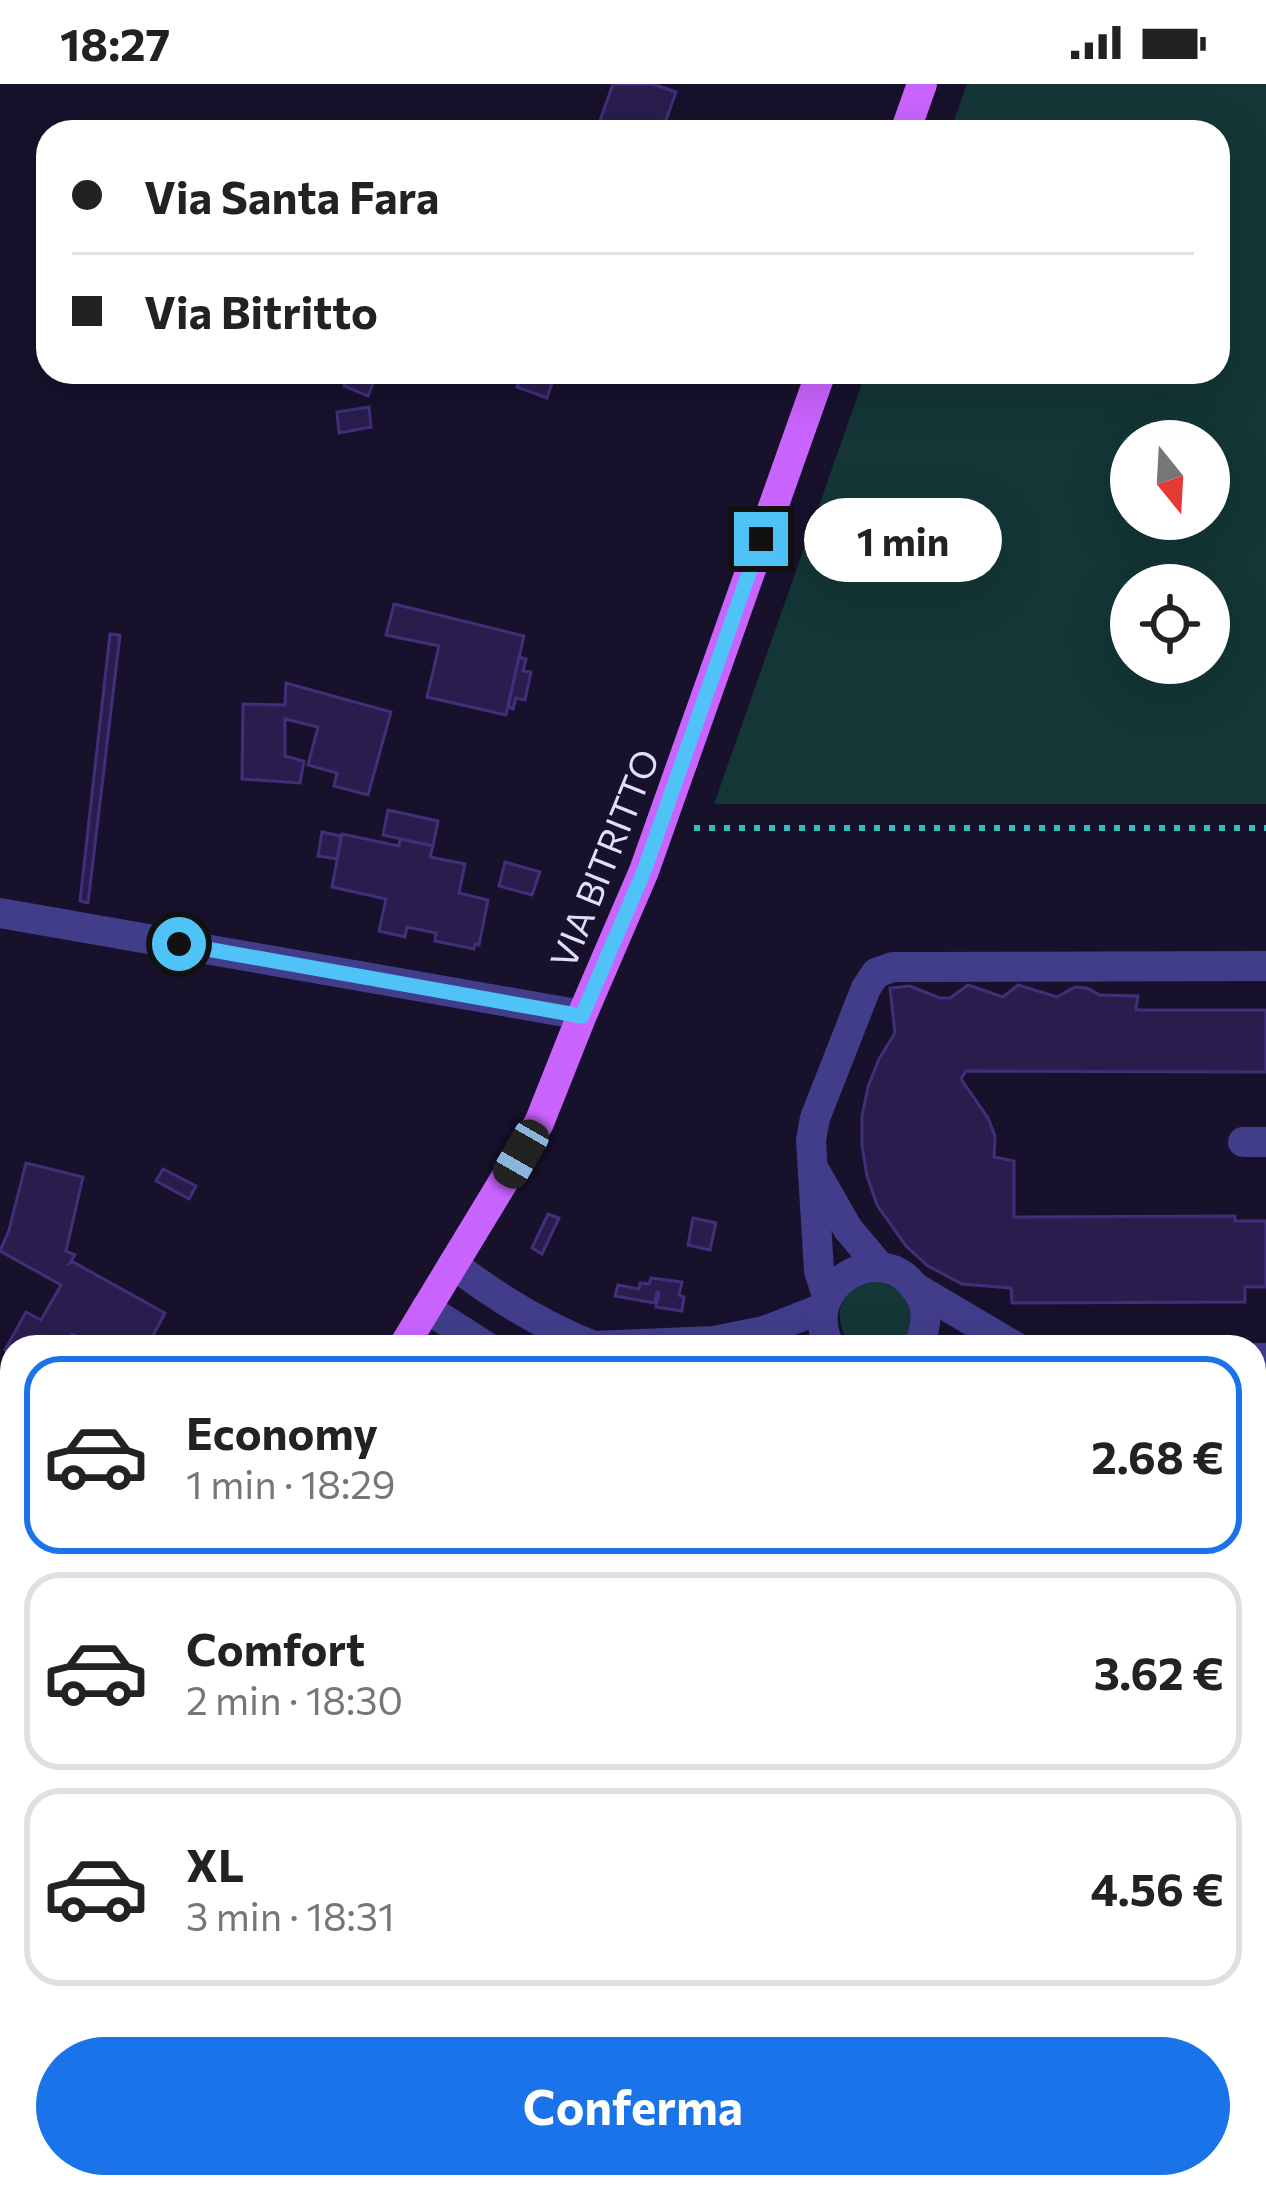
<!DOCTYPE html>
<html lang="it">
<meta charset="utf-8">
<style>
body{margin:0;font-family:Commissioner,sans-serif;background:#f6f6f6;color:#222;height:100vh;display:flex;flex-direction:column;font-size:45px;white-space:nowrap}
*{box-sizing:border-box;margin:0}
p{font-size:39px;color:#767676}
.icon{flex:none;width:66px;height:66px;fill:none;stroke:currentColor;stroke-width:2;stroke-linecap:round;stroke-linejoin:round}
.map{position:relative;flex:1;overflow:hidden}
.details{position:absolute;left:0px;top:1251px;width:1266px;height:864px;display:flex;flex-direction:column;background:#fff;border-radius:36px 36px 0 0;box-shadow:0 12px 48px #0002}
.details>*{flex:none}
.guide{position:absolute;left:36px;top:36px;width:1194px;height:264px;border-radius:36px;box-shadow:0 12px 48px #0002;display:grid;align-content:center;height:264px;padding:0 36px;background:#fff}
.needle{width:78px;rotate:162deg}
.fabs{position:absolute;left:1110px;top:336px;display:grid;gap:24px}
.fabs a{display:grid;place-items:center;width:120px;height:120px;border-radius:50%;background:#fff;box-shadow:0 12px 48px #0002;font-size:60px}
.end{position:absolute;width:54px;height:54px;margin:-27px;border:15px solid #4fc3f7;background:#111;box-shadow:0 0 0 6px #111}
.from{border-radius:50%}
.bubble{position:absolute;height:84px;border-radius:42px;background:#fff;box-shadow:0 12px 48px #0002;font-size:39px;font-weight:700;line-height:84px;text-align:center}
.car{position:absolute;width:36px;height:72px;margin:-36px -18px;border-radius:15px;box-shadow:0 0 9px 3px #0007;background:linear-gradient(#222 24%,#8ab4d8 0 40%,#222 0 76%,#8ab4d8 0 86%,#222 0)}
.guide b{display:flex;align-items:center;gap:42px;height:114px;font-size:45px}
.guide b+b{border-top:3px solid #e0e0e0}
.guide i{width:30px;height:30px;background:#222}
ul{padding:21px 0 0;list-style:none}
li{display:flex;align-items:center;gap:36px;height:198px;margin:0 24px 18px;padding:0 12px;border:6px solid #e0e0e0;border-radius:36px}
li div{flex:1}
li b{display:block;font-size:45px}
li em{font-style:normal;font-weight:700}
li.selected{border-color:#1a73e8}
li>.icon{width:108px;height:108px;stroke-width:1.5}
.cta{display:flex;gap:24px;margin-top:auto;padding:24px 36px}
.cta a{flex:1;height:138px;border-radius:72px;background:#1a73e8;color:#fff;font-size:48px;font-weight:700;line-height:138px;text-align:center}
.status{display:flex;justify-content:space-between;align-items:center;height:84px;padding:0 60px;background:#fff;direction:ltr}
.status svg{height:33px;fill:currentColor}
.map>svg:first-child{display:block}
</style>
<div class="status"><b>18:27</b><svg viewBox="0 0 49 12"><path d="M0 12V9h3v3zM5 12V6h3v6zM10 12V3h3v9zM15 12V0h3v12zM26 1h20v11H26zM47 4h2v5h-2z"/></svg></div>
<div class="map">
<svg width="1266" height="2115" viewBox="0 0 1266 2115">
<rect width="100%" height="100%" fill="#17112c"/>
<g fill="#143636" fill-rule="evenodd">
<path d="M967,0H1266V720H714L866,288H1218V48H950ZM1131,357H1209V435H1131ZM1131,501H1209V579H1131Z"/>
<path d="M884,1197C890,1200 897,1203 902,1207C918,1223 912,1248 898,1263H854C834,1244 833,1209 864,1199C870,1197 877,1198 884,1197Z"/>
<rect x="1254" y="1298" width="12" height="167"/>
</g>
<g fill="#291d4d" stroke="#402f79" stroke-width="3">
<path d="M613,0H653L676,8L665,39L658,37L654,48H596Z"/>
<path d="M349,288L374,297L368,312L344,302Z"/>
<path d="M522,288H556L547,314L517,303Z"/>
<path d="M369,323L371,343L339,349L337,328Z"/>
<path d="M394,520L524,552L506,631L427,613L439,562L386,551Z"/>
<path d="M110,550L120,551L88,819L80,817Z"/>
<path d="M519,573L526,575L523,587L531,588L525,616L516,614L513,625L508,623Z"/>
<path d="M286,599L391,628L368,711L334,702L337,689L308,681L318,643L285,635V672L304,677L300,699L242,695L243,620L285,621Z"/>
<path d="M388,726L438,737L433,762L383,751Z"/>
<path d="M322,748L341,752L337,775L318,772Z"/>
<path d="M342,750L399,762L400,755L433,762L430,773L465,780L459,809L488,816L479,861L475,860L474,865L435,857L436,849L407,843L405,853L379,847L386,815L332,803Z"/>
<path d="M505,778L540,788L532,811L499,802Z"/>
<path d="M968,901L1003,913L1018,901L1057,913L1075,903L1087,904L1100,911L1138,912L1136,926H1266V988L966,987L961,995L988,1034L995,1052L994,1073L1014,1077V1133L1235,1132V1137H1266V1203H1245V1218L1012,1219L1011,1204L962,1200L928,1182L906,1162L877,1121L867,1092L862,1062V1032L868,1003L879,975L895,949L890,904L910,902L940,914H950Z"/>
<path d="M26,1079L83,1093L66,1167L75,1171L70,1179L73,1178L165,1229L147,1263H97L72,1250L65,1263H12V1270L5,1266L26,1228L41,1236L61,1201L0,1167L9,1146Z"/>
<path d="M163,1085L196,1102L189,1115L156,1097Z"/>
<path d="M548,1130L559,1134L542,1170L532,1164Z"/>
<path d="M693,1134L716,1139L710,1166L688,1161Z"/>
<path d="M651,1194L682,1198L679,1211L684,1213L682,1227L656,1223L659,1209L657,1208L655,1219L615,1212L618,1201L639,1205L640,1199L649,1200Z"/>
</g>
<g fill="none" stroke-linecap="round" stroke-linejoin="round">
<g stroke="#31bfbb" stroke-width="6" stroke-dasharray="6 9" stroke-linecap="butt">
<path d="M694,744H1266"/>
<path d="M1254,1333L1258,1303"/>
<path d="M1254,1356L1256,1384"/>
<path d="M1254,1384L1266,1383"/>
</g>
<g stroke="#423d8b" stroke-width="30">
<path d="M0,829L582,931"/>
<path d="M1243,1058H1266"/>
<path d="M816,1089L848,1145L880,1183"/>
<path d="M453,1180C498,1215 543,1242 596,1263"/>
<path d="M916,1204L1016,1263"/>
<path d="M827,1212L819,1187L811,1056L815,1034L866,904L876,889L893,883L1266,882"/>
<path d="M426,1224L487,1263"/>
<path d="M592,1262L714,1257L764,1247L823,1224"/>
<path d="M830,1263C797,1201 883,1151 918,1208C930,1226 926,1245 918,1263"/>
<path d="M1254,1274H1266"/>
<path d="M1254,1888L1266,1889"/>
</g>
<g stroke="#ca64ff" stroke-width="30">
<path d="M905,48L922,0"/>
<path d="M403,1263L539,1039L582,931L644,787L821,288"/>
<path d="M0,1931L12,1911"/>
</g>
</g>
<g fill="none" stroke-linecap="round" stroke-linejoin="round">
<path stroke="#4fc3f7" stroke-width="15" d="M179,860L582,932L644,787L761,455"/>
</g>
<g text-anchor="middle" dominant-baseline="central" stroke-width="10" stroke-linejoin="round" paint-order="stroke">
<g font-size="36" fill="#e2ddff" stroke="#17112c">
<text transform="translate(603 774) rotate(-68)">VIA BITRITTO</text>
</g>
</g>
</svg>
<div class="fabs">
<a><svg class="needle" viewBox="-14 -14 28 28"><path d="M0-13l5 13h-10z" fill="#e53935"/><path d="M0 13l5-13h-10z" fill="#767676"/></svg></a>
<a><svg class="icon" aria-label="locate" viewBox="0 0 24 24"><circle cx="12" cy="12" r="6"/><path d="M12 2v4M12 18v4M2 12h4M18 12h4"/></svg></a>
</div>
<i class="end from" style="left:179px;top:860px"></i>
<i class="end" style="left:761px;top:455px"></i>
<div class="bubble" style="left:804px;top:414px;width:198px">1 min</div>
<i class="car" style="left:521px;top:1070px;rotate:210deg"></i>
<div class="guide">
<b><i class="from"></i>Via Santa Fara</b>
<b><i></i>Via Bitritto</b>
</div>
<section class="details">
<ul>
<li class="selected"><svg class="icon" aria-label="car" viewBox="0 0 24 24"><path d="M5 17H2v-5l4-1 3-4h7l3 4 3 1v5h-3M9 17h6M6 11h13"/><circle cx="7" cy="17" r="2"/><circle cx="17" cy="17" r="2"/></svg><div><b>Economy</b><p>1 min · 18:29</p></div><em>2.68 €</em></li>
<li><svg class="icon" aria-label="car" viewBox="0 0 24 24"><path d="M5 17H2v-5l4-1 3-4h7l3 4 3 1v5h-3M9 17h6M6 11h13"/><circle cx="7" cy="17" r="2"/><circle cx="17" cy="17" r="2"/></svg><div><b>Comfort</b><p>2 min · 18:30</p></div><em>3.62 €</em></li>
<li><svg class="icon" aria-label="car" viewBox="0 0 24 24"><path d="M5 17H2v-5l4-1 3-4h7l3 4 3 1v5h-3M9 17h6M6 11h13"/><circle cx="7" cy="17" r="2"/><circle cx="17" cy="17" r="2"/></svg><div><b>XL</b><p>3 min · 18:31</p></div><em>4.56 €</em></li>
</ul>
<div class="cta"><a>Conferma</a></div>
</section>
</div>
